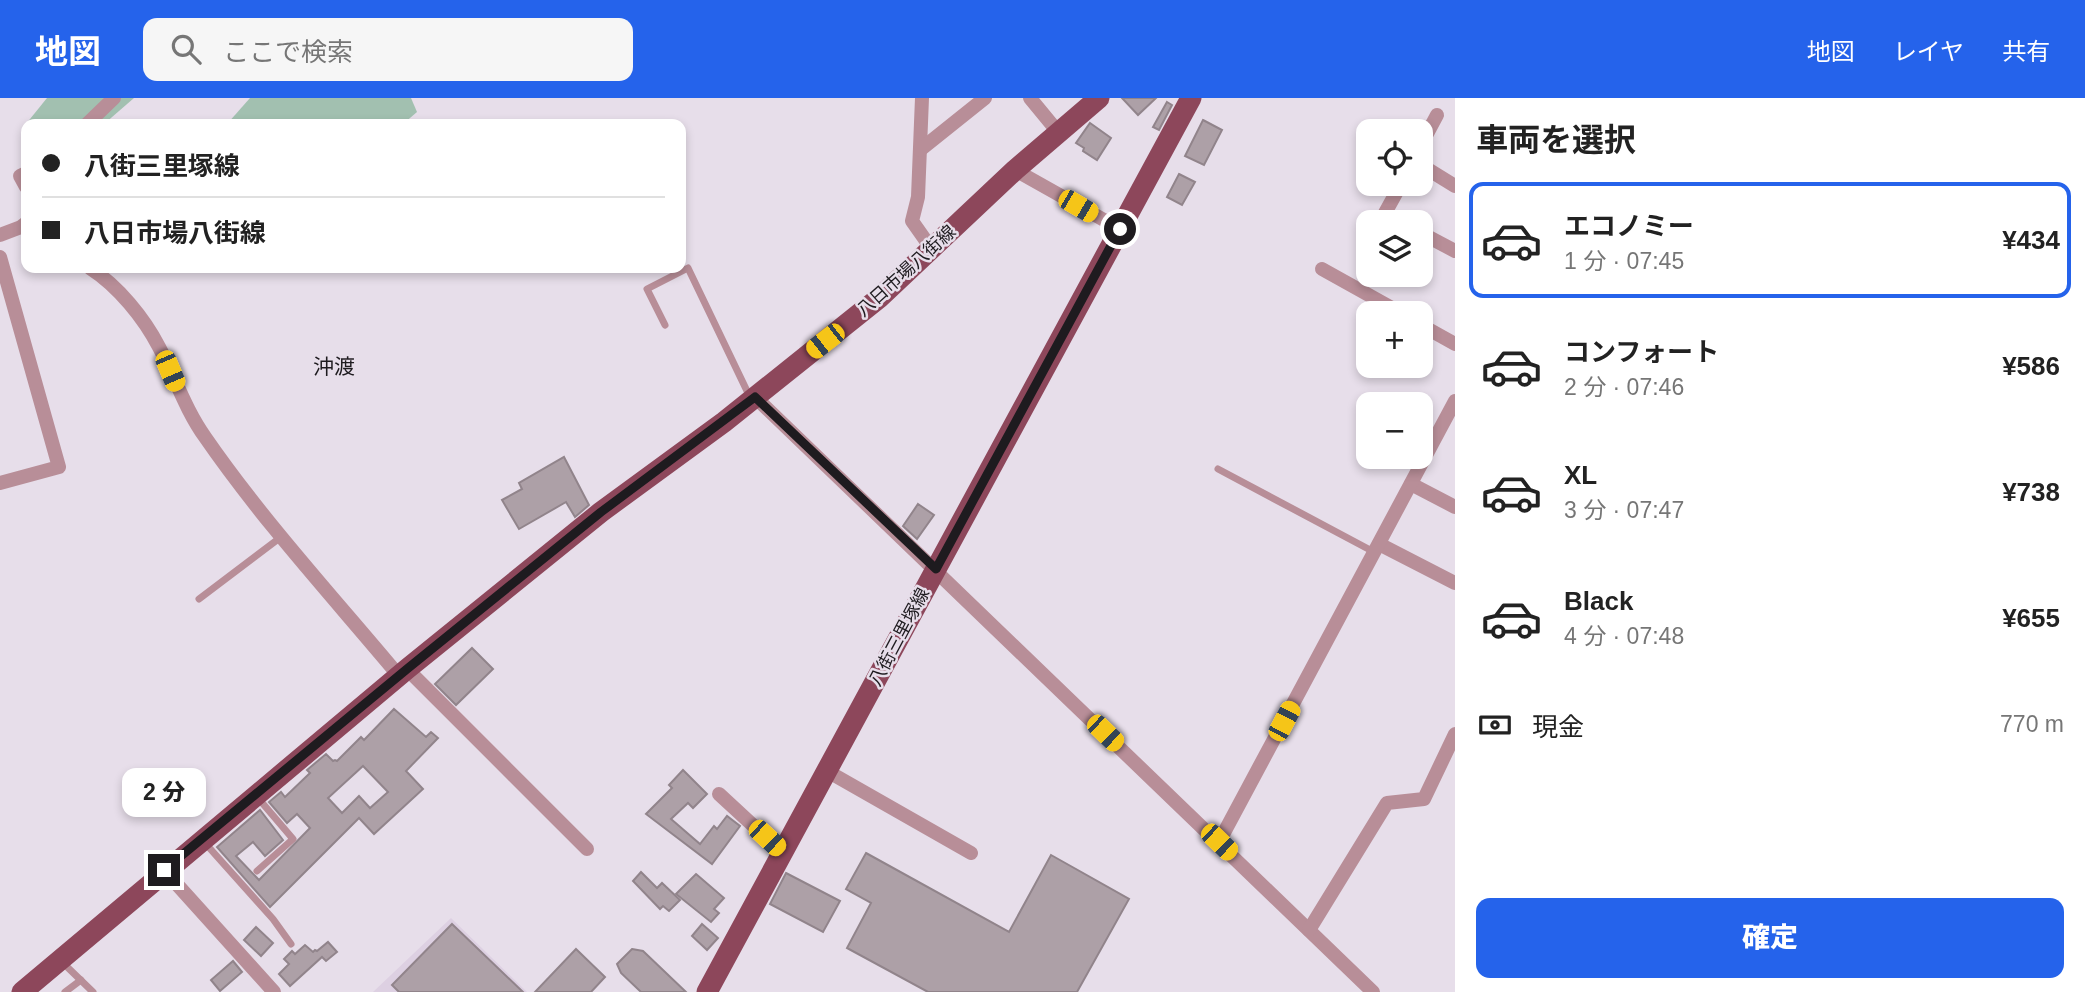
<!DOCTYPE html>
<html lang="ja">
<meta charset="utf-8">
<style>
body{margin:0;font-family:Arial,"Noto Sans JP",sans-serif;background:#f6f6f6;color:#222;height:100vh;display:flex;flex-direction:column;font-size:26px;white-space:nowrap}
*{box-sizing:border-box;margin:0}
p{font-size:23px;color:#767676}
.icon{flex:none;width:38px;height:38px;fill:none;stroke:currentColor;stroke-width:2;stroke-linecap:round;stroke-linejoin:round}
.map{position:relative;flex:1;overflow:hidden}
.side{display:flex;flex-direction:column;background:#fff;width:630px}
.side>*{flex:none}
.hud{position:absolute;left:21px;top:21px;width:665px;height:154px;border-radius:14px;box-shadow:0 4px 10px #0003;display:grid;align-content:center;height:154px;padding:0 21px;background:#fff}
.fabs{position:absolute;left:1356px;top:21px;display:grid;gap:14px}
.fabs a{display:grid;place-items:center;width:77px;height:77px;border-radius:14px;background:#fff;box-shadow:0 4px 10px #0003;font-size:35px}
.end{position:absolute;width:32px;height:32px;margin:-16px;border:9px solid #1e1b1f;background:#fff;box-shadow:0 0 0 4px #fff}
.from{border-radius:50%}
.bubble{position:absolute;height:49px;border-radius:14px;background:#fff;box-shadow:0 4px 10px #0003;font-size:23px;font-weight:800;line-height:49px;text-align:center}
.car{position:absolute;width:21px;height:42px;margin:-21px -10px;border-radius:9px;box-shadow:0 0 5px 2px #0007;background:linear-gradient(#f5c518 24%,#345 0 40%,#f5c518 0 76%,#345 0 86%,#f5c518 0)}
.hud b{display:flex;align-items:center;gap:24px;height:66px;font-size:26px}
.hud b+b{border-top:2px solid #e0e0e0}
.hud i{width:18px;height:18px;background:#222}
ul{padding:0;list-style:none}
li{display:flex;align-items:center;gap:21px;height:116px;margin:0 14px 10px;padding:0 7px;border:4px solid transparent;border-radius:14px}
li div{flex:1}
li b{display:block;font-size:26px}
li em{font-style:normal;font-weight:800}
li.on{border-color:#2563eb}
li>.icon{width:63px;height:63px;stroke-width:1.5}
h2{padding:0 21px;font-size:32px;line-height:84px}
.pay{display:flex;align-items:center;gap:18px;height:77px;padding:0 21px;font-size:26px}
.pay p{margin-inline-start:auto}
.button{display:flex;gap:14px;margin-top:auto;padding:14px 21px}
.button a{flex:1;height:80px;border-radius:14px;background:#2563eb;color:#fff;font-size:28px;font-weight:800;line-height:80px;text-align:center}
header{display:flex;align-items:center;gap:42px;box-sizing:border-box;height:98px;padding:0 35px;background:#2563eb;color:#fff}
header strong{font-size:33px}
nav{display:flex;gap:38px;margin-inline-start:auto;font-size:24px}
.search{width:490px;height:63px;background:#f6f6f6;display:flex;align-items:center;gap:18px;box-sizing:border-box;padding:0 24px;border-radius:14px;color:#767676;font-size:26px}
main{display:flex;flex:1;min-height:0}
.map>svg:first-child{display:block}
</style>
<header>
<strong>地図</strong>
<div class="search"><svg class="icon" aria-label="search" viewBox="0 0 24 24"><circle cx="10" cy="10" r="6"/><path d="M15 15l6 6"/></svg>ここで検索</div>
<nav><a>地図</a><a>レイヤ</a><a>共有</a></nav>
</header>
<main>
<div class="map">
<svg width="1455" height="894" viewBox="0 0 1455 894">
<rect width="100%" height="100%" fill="#e7deea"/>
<path fill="#ddd0e2" d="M451,820L527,894H373Z"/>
<g fill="#a2c0b0">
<path d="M47,0H134L104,26H26Z"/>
<path d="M250,0H411L417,14L403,26H227Z"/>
</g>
<g fill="#ada0a7" stroke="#91848b" stroke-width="2" fill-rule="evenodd">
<path d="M1122,0H1156L1138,17Z"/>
<path d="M1167,4L1172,7L1159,32L1153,29Z"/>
<path d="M1203,22L1222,32L1204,67L1185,58Z"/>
<path d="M1090,25L1111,40L1097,62L1083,53L1084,50L1076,45Z"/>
<path d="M1179,76L1195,84L1182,107L1167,99Z"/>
<path d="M564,359L589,407L575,419L566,404L519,431L502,402L522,391L519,385Z"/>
<path d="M918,406L934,417L917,441L903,428Z"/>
<path d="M472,550L493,571L456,607L435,586Z"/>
<path d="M394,611L426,639L431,634L438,640L406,673L423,691L374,736L359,720L270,809L217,749L260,712L283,742L265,758L253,744L236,758L259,782L310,730L297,716L287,725L269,704L281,694L285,699L310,675L307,672L326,656L333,663L335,662L337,663L361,639L364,642ZM363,668L388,694L370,710L359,698L342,715L328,700Z"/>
<path d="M683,672L707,696L693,710L688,705L671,721L700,746L714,728L717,731L727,718L740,728L712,766L646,716L672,690L669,687Z"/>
<path d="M866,755L1009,834L1051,757L1129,801L1077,894H928L847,850L871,805L846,791Z"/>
<path d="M641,774L657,790L662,785L680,802L669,813L663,808L660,811L633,783Z"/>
<path d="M786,775L840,803L823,834L770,806Z"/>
<path d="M696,776L724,800L714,811L719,815L711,824L676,796Z"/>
<path d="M452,826L523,894H399L392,887Z"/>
<path d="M702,826L718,840L707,852L692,838Z"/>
<path d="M256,829L273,845L261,858L244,842Z"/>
<path d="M328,844L337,854L326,863L322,859L290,888L279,876L289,866L284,861L292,853L295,856L305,847L313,854L315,852L317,853Z"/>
<path d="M576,851L605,879L591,894H535Z"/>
<path d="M632,851L643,853L686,894H641L621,875L617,866Z"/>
<path d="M233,863L242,874L220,893L211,882Z"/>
</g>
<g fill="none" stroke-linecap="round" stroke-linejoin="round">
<g stroke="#b88e98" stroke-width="7">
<path d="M665,227L647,191L688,170L747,293L753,298"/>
<path d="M1218,371L1374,454"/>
<path d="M199,501L281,439"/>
<path d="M205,745L273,821L291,846"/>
<path d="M257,773L293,741L258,700"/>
<path d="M61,863L93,894"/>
<path d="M65,894L81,882"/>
</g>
<g stroke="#b88e98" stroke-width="14">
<path d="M922,0L918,99L912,123L931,150"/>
<path d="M1030,0L1058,34"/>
<path d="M87,26L114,0"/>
<path d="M1421,47L1437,17"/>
<path d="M920,52L985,0"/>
<path d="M1421,67L1455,88"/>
<path d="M1015,72L1120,131"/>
<path d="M26,75L20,78L26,89"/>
<path d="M1401,86L1385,115L1402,124"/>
<path d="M1421,135L1455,153"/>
<path d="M0,137L21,129L26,125"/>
<path d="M0,159L59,369L0,385"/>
<path d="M90,170C118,188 144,220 159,249C175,279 185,311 205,339C263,423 333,499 399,578"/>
<path d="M1322,171L1401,215"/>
<path d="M1421,227L1455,246"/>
<path d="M755,299L1373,894"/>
<path d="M1411,386L1455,409"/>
<path d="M1379,446L1455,485"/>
<path d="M407,571L587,751"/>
<path d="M827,673L971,755"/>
<path d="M719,696L783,755"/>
<path d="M1219,744L1455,303"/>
<path d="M164,772L274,894"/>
<path d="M1309,832L1387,705L1424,701L1455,636"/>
</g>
<g stroke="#8d475b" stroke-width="21">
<path d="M22,894L407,571L601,414L724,324L879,200L1015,72L1099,0"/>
<path d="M707,894L1191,0"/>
</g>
</g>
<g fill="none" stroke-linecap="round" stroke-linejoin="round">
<path stroke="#1e1b1f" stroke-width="9" d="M164,772L407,571L601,414L755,299L936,471L1120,131"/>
</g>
<g text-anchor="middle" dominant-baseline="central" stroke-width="5" stroke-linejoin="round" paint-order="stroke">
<g font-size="18" fill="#1e1b1f" stroke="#e7deea">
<text transform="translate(906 173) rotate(-42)">八日市場八街線</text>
<text transform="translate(899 539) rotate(-62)">八街三里塚線</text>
</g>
<g font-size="21" fill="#1e1b1f" stroke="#e7deea">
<text x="334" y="268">沖渡</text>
</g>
</g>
</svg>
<div class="fabs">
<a><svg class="icon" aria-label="locate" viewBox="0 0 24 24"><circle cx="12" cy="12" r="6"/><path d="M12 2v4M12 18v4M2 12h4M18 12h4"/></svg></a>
<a><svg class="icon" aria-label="layers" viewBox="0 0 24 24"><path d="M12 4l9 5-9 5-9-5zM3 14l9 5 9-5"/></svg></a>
<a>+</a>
<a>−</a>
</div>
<i class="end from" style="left:1120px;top:131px"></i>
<i class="end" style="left:164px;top:772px"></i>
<div class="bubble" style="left:122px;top:670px;width:84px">2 分</div>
<i class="car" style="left:1078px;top:108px;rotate:120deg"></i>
<i class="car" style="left:825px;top:243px;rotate:232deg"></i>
<i class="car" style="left:170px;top:273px;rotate:157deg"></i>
<i class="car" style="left:1284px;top:623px;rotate:28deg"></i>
<i class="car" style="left:1105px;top:635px;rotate:134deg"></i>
<i class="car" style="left:767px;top:740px;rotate:133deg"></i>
<i class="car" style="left:1219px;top:744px;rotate:134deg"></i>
<div class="hud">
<b><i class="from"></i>八街三里塚線</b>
<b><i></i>八日市場八街線</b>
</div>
</div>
<section class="side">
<h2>車両を選択</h2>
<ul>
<li class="on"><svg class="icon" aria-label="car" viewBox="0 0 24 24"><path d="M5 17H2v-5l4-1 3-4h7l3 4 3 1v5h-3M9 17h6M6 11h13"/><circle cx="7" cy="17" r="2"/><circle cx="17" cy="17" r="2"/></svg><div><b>エコノミー</b><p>1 分 · 07:45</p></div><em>¥434</em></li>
<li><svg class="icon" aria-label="car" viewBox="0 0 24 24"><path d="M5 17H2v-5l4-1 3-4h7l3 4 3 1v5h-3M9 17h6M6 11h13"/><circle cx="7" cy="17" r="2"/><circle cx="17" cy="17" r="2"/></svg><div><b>コンフォート</b><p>2 分 · 07:46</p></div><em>¥586</em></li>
<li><svg class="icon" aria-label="car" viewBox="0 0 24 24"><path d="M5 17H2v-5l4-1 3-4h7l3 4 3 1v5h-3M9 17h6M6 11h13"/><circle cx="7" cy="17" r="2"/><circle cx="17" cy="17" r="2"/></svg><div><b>XL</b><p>3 分 · 07:47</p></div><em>¥738</em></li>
<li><svg class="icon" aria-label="car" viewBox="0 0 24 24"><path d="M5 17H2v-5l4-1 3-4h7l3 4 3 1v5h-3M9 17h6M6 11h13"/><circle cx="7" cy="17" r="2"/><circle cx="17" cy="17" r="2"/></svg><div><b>Black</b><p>4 分 · 07:48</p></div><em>¥655</em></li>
</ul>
<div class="pay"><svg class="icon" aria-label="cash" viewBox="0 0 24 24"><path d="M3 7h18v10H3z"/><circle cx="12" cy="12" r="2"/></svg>現金<p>770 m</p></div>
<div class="button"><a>確定</a></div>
</section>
</main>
